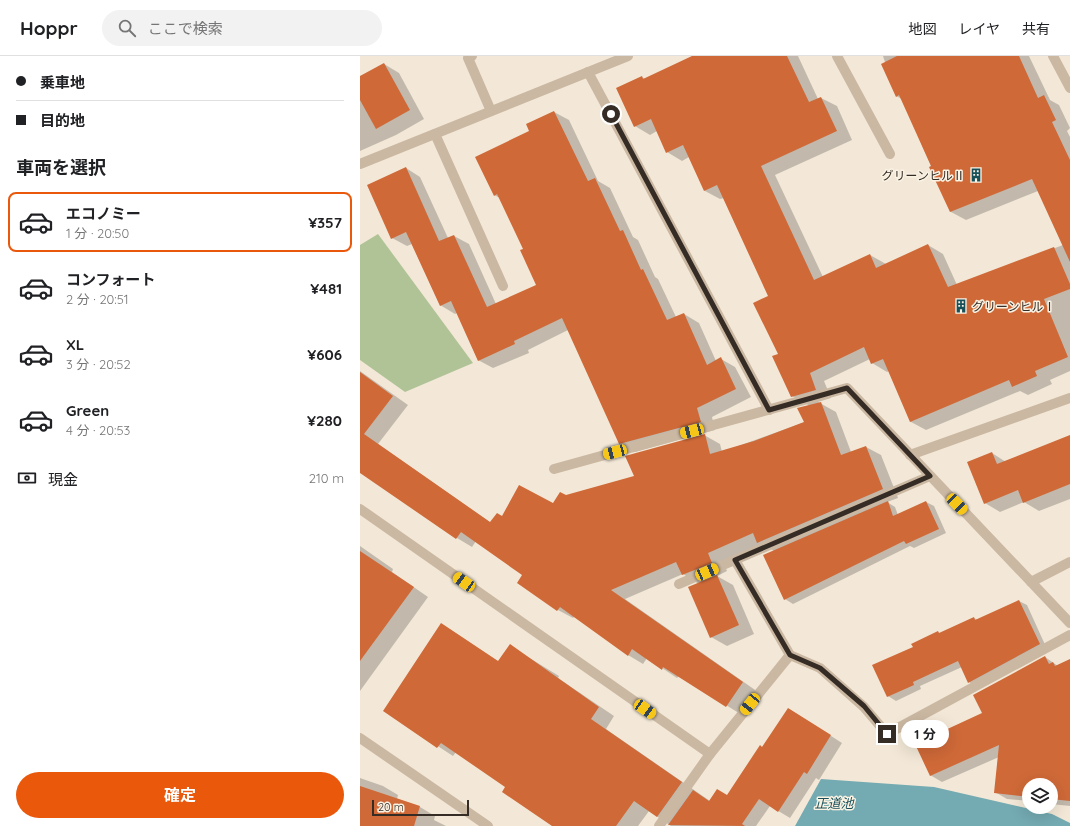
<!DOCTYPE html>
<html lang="ja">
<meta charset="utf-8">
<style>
body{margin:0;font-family:Quicksand,"Noto Sans JP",sans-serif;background:#f2f2f2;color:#202124;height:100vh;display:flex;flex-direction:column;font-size:15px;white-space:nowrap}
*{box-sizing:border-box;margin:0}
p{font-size:13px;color:#757577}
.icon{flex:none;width:22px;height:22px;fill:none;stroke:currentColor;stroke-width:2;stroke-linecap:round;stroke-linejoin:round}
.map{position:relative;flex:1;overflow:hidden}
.side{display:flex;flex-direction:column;background:#fff;width:360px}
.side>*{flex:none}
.banner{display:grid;align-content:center;height:88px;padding:0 16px;background:#fff}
.buttons{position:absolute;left:662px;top:722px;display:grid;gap:8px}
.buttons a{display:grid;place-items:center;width:36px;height:36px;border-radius:50%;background:#fff;box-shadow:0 4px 16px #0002;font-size:20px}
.scale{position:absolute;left:12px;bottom:10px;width:97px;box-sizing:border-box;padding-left:4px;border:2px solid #352c25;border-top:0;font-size:11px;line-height:14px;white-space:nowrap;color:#352c25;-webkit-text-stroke:3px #faf2e3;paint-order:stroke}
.end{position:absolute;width:18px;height:18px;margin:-9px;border:5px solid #352c25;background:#fff;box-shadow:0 0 0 2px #fff}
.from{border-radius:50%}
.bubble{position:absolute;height:28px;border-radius:14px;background:#fff;box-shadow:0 4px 16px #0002;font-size:13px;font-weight:700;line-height:28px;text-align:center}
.car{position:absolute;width:12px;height:24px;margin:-12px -6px;border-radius:5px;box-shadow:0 0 3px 1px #0007;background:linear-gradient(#f5c518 24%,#345 0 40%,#f5c518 0 76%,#345 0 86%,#f5c518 0)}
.banner b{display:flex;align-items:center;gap:14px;height:38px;font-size:15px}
.banner b+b{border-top:1px solid #e0e0e0}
.banner i{width:10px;height:10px;background:#202124}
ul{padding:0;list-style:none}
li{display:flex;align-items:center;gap:12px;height:60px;margin:0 8px 6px;padding:0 8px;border:2px solid transparent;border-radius:8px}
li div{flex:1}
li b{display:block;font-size:15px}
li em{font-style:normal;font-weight:700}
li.active{border-color:#ea580c}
li>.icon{width:36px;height:36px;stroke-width:1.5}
h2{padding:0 16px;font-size:18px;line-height:48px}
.pay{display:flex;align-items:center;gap:10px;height:44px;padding:0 16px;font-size:15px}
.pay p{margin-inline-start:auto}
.cta{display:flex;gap:8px;margin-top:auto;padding:8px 16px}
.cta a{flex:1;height:46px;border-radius:24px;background:#ea580c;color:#fff;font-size:16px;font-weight:700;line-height:46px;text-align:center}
header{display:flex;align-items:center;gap:24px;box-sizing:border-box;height:56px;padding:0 20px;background:#fff;border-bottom:1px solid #e0e0e0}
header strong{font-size:19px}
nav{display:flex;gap:22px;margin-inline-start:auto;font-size:14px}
.search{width:280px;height:36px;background:#f2f2f2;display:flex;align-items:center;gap:10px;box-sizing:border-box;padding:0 14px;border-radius:22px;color:#757577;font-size:15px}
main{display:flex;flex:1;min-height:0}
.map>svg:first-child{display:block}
</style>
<header>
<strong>Hoppr</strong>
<div class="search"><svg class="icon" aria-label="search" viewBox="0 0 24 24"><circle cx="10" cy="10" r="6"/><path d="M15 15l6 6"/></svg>ここで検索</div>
<nav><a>地図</a><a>レイヤ</a><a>共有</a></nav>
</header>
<main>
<section class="side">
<div class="banner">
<b><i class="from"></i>乗車地</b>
<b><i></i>目的地</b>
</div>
<h2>車両を選択</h2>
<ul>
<li class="active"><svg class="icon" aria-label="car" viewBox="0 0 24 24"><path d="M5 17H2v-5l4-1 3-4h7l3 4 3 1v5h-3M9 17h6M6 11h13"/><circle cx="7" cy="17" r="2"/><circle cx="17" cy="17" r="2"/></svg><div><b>エコノミー</b><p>1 分 · 20:50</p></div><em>¥357</em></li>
<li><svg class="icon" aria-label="car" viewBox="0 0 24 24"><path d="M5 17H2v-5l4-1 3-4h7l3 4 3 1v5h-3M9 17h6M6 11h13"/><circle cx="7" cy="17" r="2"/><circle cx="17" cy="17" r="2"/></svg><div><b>コンフォート</b><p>2 分 · 20:51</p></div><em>¥481</em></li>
<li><svg class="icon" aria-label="car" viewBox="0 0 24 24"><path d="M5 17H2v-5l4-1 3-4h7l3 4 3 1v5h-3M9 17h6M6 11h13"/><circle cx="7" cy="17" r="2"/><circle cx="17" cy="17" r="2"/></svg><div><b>XL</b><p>3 分 · 20:52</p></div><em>¥606</em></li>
<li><svg class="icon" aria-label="car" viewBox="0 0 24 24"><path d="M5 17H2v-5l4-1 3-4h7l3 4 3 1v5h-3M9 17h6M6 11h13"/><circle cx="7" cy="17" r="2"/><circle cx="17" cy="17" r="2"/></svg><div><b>Green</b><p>4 分 · 20:53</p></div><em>¥280</em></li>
</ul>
<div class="pay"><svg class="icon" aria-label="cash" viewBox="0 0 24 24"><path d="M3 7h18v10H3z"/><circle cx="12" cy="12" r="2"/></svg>現金<p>210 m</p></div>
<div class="cta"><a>確定</a></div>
</section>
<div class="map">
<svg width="710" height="770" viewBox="0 0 710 770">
<rect width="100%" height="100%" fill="#f3e8d7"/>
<path fill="#b0c396" d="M18,178L113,307L45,336L0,304V189Z"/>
<path fill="#74aab2" d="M461,723L574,731L692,758L710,767V770H435Z"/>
<g fill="#0003">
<path d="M333,0H438L458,43L461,42L477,50L492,84L415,119L463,221L510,199L526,208L568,189L583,198L597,229L703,189L678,135L606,164L591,156L542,43L536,40L523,0H669L690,44L699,49L710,72L707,75L710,81V315L690,324L692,328L668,339L660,335L566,374L551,366L529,315L527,316L512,307L510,303L464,325L471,342L458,346L476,356L491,396L506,391L521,399L538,442L527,446L535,451L538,459L566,446L574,450L586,477L554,492L550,490L433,548L425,543L414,495L402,488L363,506L367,515L357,520L373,529L394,578L367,590L351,581L339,528L323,518L265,543L398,636L382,659L319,620L317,622L287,602L283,608L268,599L215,560L213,562L198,554L163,519L116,485L112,491L97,482L0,415V315L48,349L18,388L131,467L142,461L194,449L206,440L276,421L344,379L360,388L362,396L445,366L450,350L432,340L419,298L410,240L364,142L360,143L345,135L329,101L322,105L307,96L297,75L290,79L275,70L282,21L285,23Z"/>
<path d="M24,8L39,17L64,63L36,79L0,95V21Z"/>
<path d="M194,56L209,64L238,125L250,132L273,181L278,184L295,221L298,223L316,261L324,258L339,267L356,305L361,303L375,311L391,341L352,361L355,374L275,396L260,387L208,274L168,294L169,297L133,312L118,304L97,257L95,258L80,249L52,188L47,190L32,182L46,112L60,121L88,182L94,180L109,188L136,248L178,230L164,193L140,142L134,139L171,75Z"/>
<path d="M710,381V443L679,455L664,446L640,456L625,447L632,397L646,406Z"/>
<path d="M0,490L33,513L32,516L68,541L0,635Z"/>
<path d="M659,545L667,549L687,593L616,631L609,626L602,611L560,630L561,633L536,645L528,640L554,592L614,562L618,564Z"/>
<path d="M82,568L139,606L150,590L199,620L198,622L254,660L246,673L350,745L368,740L429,653L482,687L459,724L456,722L430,762L410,750L396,770H311L289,755L278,770H194L146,731L96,696L93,700L24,655Z"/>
<path d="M685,601L698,610L710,604V750L691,748V729H669V745L647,743L635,736L639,701L582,726L570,719L623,657Z"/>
<path d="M0,722L23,730L38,739L37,743L60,751L75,760L74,764L86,770H0Z"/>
</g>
<g fill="#cf6938">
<path d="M332,0H427L449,46L461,41L477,75L401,110L454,224L510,198L516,212L568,188L588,231L694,191L710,228V233L684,243L708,301L675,315L677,320L652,331L649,324L550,366L523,303L511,308L504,291L450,317L456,334L431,341L412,300L418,298L393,247L408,240L357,129L344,135L323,89L306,97L291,63L274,71L256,32L282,20L283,23Z"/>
<path d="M537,0H659L678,42L684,39L696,64L692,66L710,104V206L672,123L590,156L569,111L571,110L539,39L536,41L521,8Z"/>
<path d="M24,7L50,54L16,73L0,44V20Z"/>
<path d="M194,55L228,125L235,122L260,175L263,174L281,214L283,213L307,264L324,257L347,309L361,301L376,333L337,352L341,366L259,388L202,262L154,285L155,288L118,305L91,245L80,250L46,176L31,183L7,129L46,111L79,185L94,179L127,251L176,229L160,194L163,193L137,138L134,140L115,101L169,75L166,68Z"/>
<path d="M0,316L33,340L4,378L130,466L137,457L142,460L159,429L193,447L200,436L206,439L274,420L265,400L345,378L350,398L394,385L444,366L437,352L461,346L481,399L506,390L523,433L397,487L393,477L348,497L352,507L322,519L316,506L251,534L383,626L366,651L303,611L302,614L272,593L268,600L200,551L197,555L157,527L162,519L101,476L96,483L0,417Z"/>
<path d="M710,379V428L663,447L658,434L624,448L607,406L632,396L637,408Z"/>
<path d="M528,445L533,460L566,445L579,473L546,488L544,485L424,544L403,499Z"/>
<path d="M0,495L54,531L0,605Z"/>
<path d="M357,519L379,569L350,582L328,531Z"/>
<path d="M659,544L680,588L608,627L598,605L553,626L554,629L527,641L512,609L553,591L551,588L578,575L579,577L614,561L615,564Z"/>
<path d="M81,567L138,605L150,588L239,651L231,663L322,726L297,761L274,745L256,770H192L142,736L145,731L81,687L77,692L23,655Z"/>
<path d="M685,600L689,608L693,606L695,610L710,603V745L691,743V729H669V741L634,737L639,689L570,720L555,688L622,657L613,639Z"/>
<path d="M428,652L471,679L447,718L444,716L418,756L399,743L382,768L385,770L308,769L333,734L349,745L357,733L367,739L400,689L402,691Z"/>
<path d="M0,730L60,750L54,770H0Z"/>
</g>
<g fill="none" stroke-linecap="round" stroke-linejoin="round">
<path stroke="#cbb8a2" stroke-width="10" d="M112,0L108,2L131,55"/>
<g stroke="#cbb8a2" stroke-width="10">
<path d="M477,0L530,98"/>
<path d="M693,0L710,32"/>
<path d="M228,16L409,354"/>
<path d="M75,78L143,230"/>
<path d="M0,108L268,0"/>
<path d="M550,399L710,342"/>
<path d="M194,413L487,332L710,567"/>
<path d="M0,453L350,698L299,770"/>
<path d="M375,504L430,599"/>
<path d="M671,526L710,506"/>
<path d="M319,528L570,420"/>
<path d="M350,698L430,599L460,612L504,651L527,678L710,579"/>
</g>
<path stroke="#cbb8a2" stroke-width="10" d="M0,682L128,770"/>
</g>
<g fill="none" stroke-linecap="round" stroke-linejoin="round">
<path stroke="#352c25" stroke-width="5" d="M251,58L409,354L487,332L570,420L375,504L430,599L460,612L504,650L527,678"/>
</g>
<defs>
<g id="building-bare" transform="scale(1.08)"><path d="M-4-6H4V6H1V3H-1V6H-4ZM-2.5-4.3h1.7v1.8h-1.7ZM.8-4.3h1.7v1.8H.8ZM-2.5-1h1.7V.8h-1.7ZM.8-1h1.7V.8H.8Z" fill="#18505a" stroke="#faf2e3" stroke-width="2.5" paint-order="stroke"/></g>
</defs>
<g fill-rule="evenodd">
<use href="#building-bare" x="616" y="119"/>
<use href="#building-bare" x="601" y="250"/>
</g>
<g text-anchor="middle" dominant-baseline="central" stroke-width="3" stroke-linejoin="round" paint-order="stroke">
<g font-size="12" fill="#352c25" stroke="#faf2e3" text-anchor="end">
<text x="605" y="119">グリーンヒルⅡ</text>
<text x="612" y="250" text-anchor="start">グリーンヒルⅠ</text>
</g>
<g font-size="13" font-style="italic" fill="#18505a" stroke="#faf2e3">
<text x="474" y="747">正道池</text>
</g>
</g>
</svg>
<div class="buttons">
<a><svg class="icon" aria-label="layers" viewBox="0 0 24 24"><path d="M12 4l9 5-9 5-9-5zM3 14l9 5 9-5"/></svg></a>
</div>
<div class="scale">20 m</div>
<i class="end from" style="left:251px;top:58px"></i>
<i class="end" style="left:527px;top:678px"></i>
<div class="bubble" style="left:541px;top:664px;width:48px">1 分</div>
<i class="car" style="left:332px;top:375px;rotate:255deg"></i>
<i class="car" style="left:255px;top:396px;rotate:255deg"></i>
<i class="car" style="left:597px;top:448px;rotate:136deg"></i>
<i class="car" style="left:347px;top:516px;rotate:67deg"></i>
<i class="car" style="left:104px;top:526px;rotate:305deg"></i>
<i class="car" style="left:390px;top:648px;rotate:219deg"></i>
<i class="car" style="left:285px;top:653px;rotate:125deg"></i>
</div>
</main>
